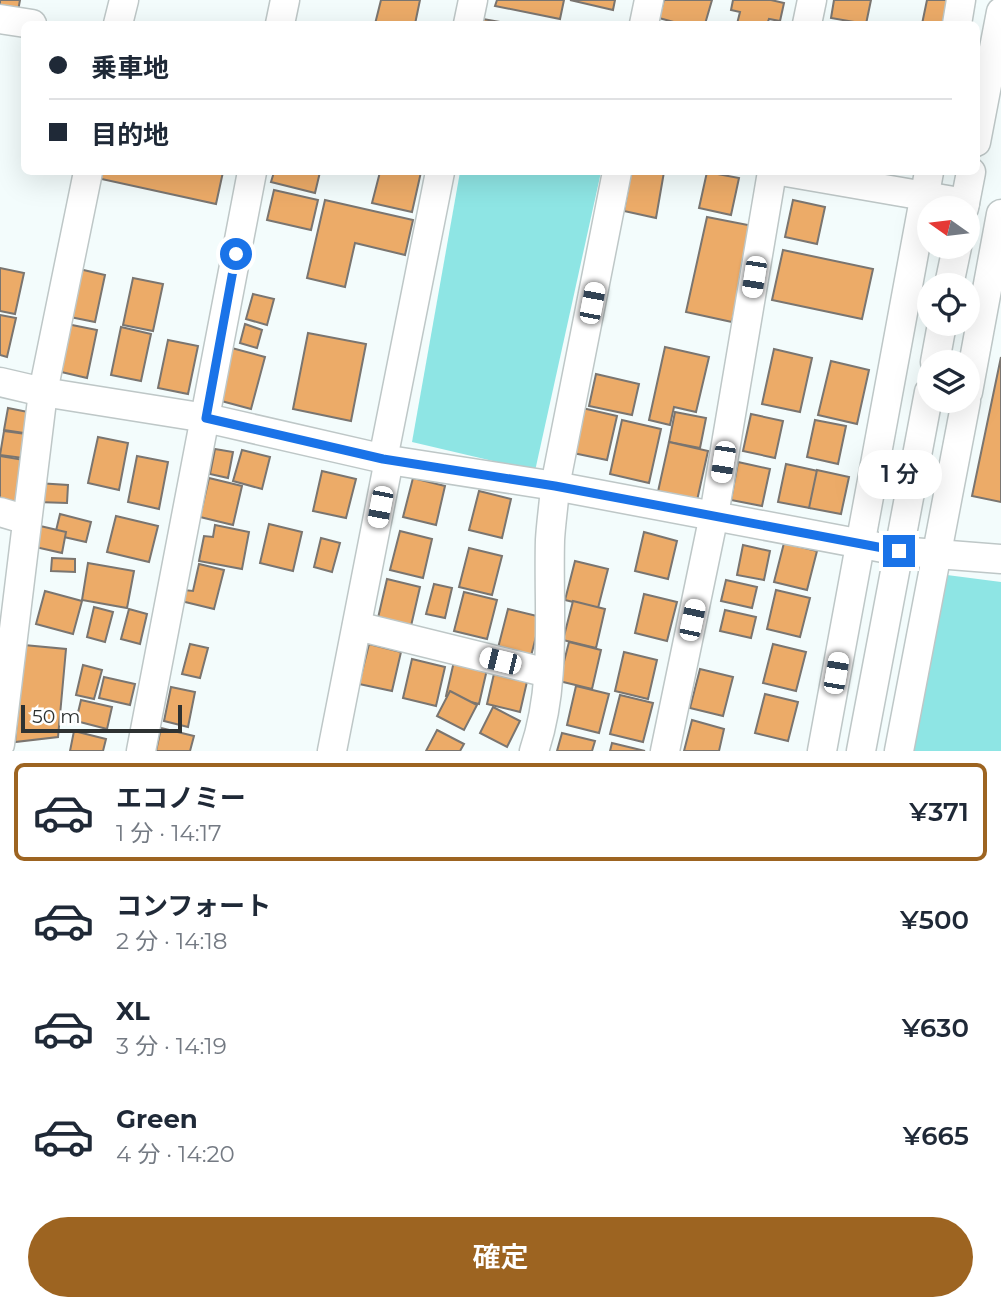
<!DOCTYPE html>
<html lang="ja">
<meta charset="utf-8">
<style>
body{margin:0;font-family:Montserrat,"Noto Sans JP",sans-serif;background:#f2f2f3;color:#1f2937;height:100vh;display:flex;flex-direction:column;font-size:26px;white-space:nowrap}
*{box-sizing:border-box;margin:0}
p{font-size:23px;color:#747a83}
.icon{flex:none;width:38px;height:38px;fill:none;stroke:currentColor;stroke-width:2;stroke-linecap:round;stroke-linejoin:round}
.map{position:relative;height:751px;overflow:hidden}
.side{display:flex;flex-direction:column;background:#fff;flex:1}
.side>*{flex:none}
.guide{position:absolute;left:21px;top:21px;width:959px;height:154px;border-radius:10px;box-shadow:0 7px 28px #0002;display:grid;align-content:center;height:154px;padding:0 28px;background:#fff}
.needle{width:46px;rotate:284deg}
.tools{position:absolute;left:917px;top:196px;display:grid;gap:14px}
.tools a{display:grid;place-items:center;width:63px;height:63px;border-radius:50%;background:#fff;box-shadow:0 7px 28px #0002;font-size:35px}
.scale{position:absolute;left:21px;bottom:18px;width:161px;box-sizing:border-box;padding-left:7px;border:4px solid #2e3232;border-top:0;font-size:19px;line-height:24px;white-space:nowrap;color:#2e3232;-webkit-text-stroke:5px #fff;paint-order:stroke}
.end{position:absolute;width:32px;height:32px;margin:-16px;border:9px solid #1a73e8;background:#fff;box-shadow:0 0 0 4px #fff}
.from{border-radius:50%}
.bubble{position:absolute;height:49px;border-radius:24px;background:#fff;box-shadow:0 7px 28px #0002;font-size:23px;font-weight:600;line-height:49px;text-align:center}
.car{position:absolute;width:21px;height:42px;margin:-21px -10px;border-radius:9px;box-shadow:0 0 5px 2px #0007;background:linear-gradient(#fff 24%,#345 0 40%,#fff 0 76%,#345 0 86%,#fff 0)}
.guide b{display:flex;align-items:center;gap:24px;height:66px;font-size:26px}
.guide b+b{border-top:2px solid #e0e1e3}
.guide i{width:18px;height:18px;background:#1f2937}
ul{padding:12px 0 0;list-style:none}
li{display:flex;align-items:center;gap:21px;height:98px;margin:0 14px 10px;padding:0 14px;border:4px solid transparent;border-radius:10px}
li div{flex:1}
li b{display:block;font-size:26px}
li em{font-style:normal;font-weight:600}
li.selected{border-color:#9d6421}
li>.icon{width:63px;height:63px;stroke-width:1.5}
.primary-button{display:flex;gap:14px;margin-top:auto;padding:14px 28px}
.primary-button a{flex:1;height:80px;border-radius:42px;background:#9d6421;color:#fff;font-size:28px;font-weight:600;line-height:80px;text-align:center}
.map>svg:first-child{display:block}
</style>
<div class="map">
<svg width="1001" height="751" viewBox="0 0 1001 751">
<rect width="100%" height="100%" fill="#f3fcfc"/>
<g fill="#8ee5e4">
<path d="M460,172H601L535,471L412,442Z"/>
<path d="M947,575L1001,582V751H910Z"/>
</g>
<g fill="#ecab68" stroke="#7a7570" stroke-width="2">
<path d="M0,0H20L18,11L0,6Z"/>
<path d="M381,0H420L415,24H375Z"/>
<path d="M497,0H564L560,19L495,6Z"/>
<path d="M570,0H615L613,10Z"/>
<path d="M664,0H712L705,24H681L659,18Z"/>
<path d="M733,0H771L784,3L780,21L769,19L767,24H737L740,12L731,10Z"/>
<path d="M834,0H871L866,24L831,18Z"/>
<path d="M927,0H951L946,24H922Z"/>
<path d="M483,19L511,24H482Z"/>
<path d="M98,172H223L216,204L97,178Z"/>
<path d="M274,172H320L315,193L271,182Z"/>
<path d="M380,172H421L412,212L372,203Z"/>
<path d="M631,172H664L656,218L624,211Z"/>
<path d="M707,172L739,178L731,215L699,208Z"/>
<path d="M274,190L318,200L311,230L267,220Z"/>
<path d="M325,200L413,220L405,255L355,243L345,287L307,278Z"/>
<path d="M793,200L825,207L817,244L785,237Z"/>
<path d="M707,217L753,226L732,322L686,312Z"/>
<path d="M783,250L873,269L862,319L772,300Z"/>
<path d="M0,268L24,273L15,314L0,311Z"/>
<path d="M75,268L105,275L95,322L65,316Z"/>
<path d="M133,278L163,284L153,331L123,325Z"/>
<path d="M253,294L274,299L267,325L246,319Z"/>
<path d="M0,315L16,318L7,357L0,355Z"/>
<path d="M67,324L97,330L87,378L57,371Z"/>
<path d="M245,324L262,330L257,348L240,343Z"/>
<path d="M121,327L151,334L141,381L111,375Z"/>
<path d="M308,333L366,344L351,421L293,409Z"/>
<path d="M168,340L198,346L188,394L158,388Z"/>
<path d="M228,347L265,357L251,409L214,399Z"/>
<path d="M665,347L709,357L696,412L674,407L670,425L649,420Z"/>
<path d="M774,349L812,358L800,412L762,404Z"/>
<path d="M1001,357V502L972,496Z"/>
<path d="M831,361L869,370L857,424L818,415Z"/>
<path d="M596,374L639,384L632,415L589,406Z"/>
<path d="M578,407L617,416L607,460L568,452Z"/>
<path d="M8,408L28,412L24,433L4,430Z"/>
<path d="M675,412L706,418L700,448L669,442Z"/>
<path d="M751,414L783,421L775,458L743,451Z"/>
<path d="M622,420L661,429L649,483L610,474Z"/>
<path d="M815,420L846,426L838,464L807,457Z"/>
<path d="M4,431L26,434L23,458L0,455Z"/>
<path d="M98,437L128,443L119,490L88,483Z"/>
<path d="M669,442L708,451L696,505L657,496Z"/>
<path d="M215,449L233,452L228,478L210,474Z"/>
<path d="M242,450L270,457L262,489L233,481Z"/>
<path d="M0,456L24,460L16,505L0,503Z"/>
<path d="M137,456L168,462L159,509L128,502Z"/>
<path d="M738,462L770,469L762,506L731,500Z"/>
<path d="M786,464L818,471L810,508L778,502Z"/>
<path d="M817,470L849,477L841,514L809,508Z"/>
<path d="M322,471L356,479L346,518L313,511Z"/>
<path d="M209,478L242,486L233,525L200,517Z"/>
<path d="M413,478L445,486L436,525L403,517Z"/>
<path d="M37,483L68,485L67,503L37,502Z"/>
<path d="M479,491L511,499L502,538L469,530Z"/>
<path d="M60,514L91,522L86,542L55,535Z"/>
<path d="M116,516L158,526L149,562L107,552Z"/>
<path d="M269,524L302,532L293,571L260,563Z"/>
<path d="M36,525L66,532L62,553L31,546Z"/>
<path d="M215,525L249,532L242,569L199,561L204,536L213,537Z"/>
<path d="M400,531L432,539L423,578L390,570Z"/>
<path d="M644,532L677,541L668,579L635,571Z"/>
<path d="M321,538L340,543L332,572L314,567Z"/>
<path d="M784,543L817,551L807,590L774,582Z"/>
<path d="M743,545L770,551L764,580L737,575Z"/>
<path d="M469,548L502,556L492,595L459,587Z"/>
<path d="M52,558L75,559V572L51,571Z"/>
<path d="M575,561L608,569L598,608L565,600Z"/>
<path d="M88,563L134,571L127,608L82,600Z"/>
<path d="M199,564L224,570L214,609L181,601L184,590L193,591Z"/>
<path d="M387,579L420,587L411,626L378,618Z"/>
<path d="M726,580L757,587L752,608L721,601Z"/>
<path d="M434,584L452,588L445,618L426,614Z"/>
<path d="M776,590L810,598L800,637L767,629Z"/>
<path d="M45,591L82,601L73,634L36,624Z"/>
<path d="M464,592L497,600L487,639L454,631Z"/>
<path d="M644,594L677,602L667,641L635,633Z"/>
<path d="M573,601L605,609L596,648L563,640Z"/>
<path d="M94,607L113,612L105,642L87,637Z"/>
<path d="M129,609L147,614L140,644L121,639Z"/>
<path d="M508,609L541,617L531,656L498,648Z"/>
<path d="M725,610L756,617L751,638L720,631Z"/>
<path d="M569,642L601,650L592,689L559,681Z"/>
<path d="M190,644L208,648L200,678L182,674Z"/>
<path d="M369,644L401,652L392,691L359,684Z"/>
<path d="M773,644L806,652L796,691L763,683Z"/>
<path d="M24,645L66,649L58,737L15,742Z"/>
<path d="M624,652L657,660L648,699L615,691Z"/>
<path d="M455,657L488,665L479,704L446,696Z"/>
<path d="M412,659L445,667L436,706L403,698Z"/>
<path d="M83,665L102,670L94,699L76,695Z"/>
<path d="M496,665L529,673L520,712L487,704Z"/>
<path d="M700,669L733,677L723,716L690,708Z"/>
<path d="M104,677L135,684L130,705L99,698Z"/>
<path d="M576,686L609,694L599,733L567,725Z"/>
<path d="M171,687L195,692L188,727L164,721Z"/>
<path d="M450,691L477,705L464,730L437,716Z"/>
<path d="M765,694L798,702L788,741L755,733Z"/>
<path d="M620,695L653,703L643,742L610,734Z"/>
<path d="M81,700L112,707L107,729L76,721Z"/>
<path d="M493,707L520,721L507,747L480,733Z"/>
<path d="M692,720L724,729L719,751H684Z"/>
<path d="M161,728L194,736L190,751H156Z"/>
<path d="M437,730L464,744L460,751H426Z"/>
<path d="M74,731L106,739L103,751H70Z"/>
<path d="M562,733L595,741L592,751H557Z"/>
<path d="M612,743L645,751H610Z"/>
</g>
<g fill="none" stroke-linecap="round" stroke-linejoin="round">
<g stroke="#bec7c7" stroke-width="31">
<g id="minor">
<path d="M0,19L32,24"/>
<path d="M118,24L124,0"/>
<path d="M280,24L285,0"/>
<path d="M468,24L473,0"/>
<path d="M644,24L649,0"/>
<path d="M807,24L812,0"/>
<path d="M957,24L961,0"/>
<path d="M976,142L1001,12"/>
<path d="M786,172L965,203"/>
<path d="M964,208L971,172"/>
<path d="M949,285L957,247"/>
<path d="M935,362L942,324"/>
<path d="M0,382L43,392L206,418L389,460L555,486L899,551L1001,559"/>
<path d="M968,392L1001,214"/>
<path d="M383,459L440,172"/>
<path d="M0,512L27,520"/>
<path d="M357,626L548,673"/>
<path d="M0,744L43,392L88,172"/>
<path d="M141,751L252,172"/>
<path d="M332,751L389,460"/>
<path d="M534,751C557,684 548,610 550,540C551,522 554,504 555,486L617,172"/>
<path d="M665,751L714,515L772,172"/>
<path d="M822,751L929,172"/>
<path d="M861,751L929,392"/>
<path d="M899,751L966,401"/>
</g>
</g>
<use href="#minor" stroke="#fff" stroke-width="28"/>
</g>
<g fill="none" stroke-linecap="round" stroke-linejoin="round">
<path stroke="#1a73e8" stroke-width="9" d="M236,254L206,418L383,459L555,486L899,551"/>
</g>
</svg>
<div class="tools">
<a><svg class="needle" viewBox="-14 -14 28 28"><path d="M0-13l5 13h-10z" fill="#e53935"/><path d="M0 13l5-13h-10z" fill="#747a83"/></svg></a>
<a><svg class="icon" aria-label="locate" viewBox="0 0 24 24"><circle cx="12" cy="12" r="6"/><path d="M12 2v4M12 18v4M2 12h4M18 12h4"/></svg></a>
<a><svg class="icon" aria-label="layers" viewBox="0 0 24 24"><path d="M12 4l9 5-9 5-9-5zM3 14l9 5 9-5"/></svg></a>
</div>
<div class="scale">50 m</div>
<i class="end from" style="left:236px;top:254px"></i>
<i class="end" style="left:899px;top:551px"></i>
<div class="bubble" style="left:858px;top:450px;width:84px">1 分</div>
<i class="car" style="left:754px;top:277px;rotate:189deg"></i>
<i class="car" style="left:592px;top:303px;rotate:11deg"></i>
<i class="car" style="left:723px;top:462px;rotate:189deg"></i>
<i class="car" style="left:380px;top:507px;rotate:191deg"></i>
<i class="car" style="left:692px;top:620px;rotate:12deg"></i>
<i class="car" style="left:500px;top:661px;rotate:284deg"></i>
<i class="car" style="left:836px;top:673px;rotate:10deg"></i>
<div class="guide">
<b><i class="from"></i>乗車地</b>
<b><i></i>目的地</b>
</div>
</div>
<section class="side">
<ul>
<li class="selected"><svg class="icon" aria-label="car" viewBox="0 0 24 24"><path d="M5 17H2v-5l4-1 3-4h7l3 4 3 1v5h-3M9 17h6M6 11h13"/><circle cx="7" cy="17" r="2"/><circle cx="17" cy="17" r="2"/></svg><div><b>エコノミー</b><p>1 分 · 14:17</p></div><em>¥371</em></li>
<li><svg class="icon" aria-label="car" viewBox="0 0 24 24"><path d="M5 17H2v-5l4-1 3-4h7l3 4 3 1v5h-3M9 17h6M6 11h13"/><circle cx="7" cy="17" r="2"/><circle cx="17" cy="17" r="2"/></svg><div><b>コンフォート</b><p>2 分 · 14:18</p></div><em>¥500</em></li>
<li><svg class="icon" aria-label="car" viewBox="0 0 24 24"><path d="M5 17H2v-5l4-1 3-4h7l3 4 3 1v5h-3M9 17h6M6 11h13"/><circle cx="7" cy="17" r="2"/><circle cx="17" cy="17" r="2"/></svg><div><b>XL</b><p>3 分 · 14:19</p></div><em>¥630</em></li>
<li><svg class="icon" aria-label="car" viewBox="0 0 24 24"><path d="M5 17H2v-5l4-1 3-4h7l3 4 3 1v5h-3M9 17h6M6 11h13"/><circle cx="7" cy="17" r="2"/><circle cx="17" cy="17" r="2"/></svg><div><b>Green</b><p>4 分 · 14:20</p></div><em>¥665</em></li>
</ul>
<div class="primary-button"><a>確定</a></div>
</section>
